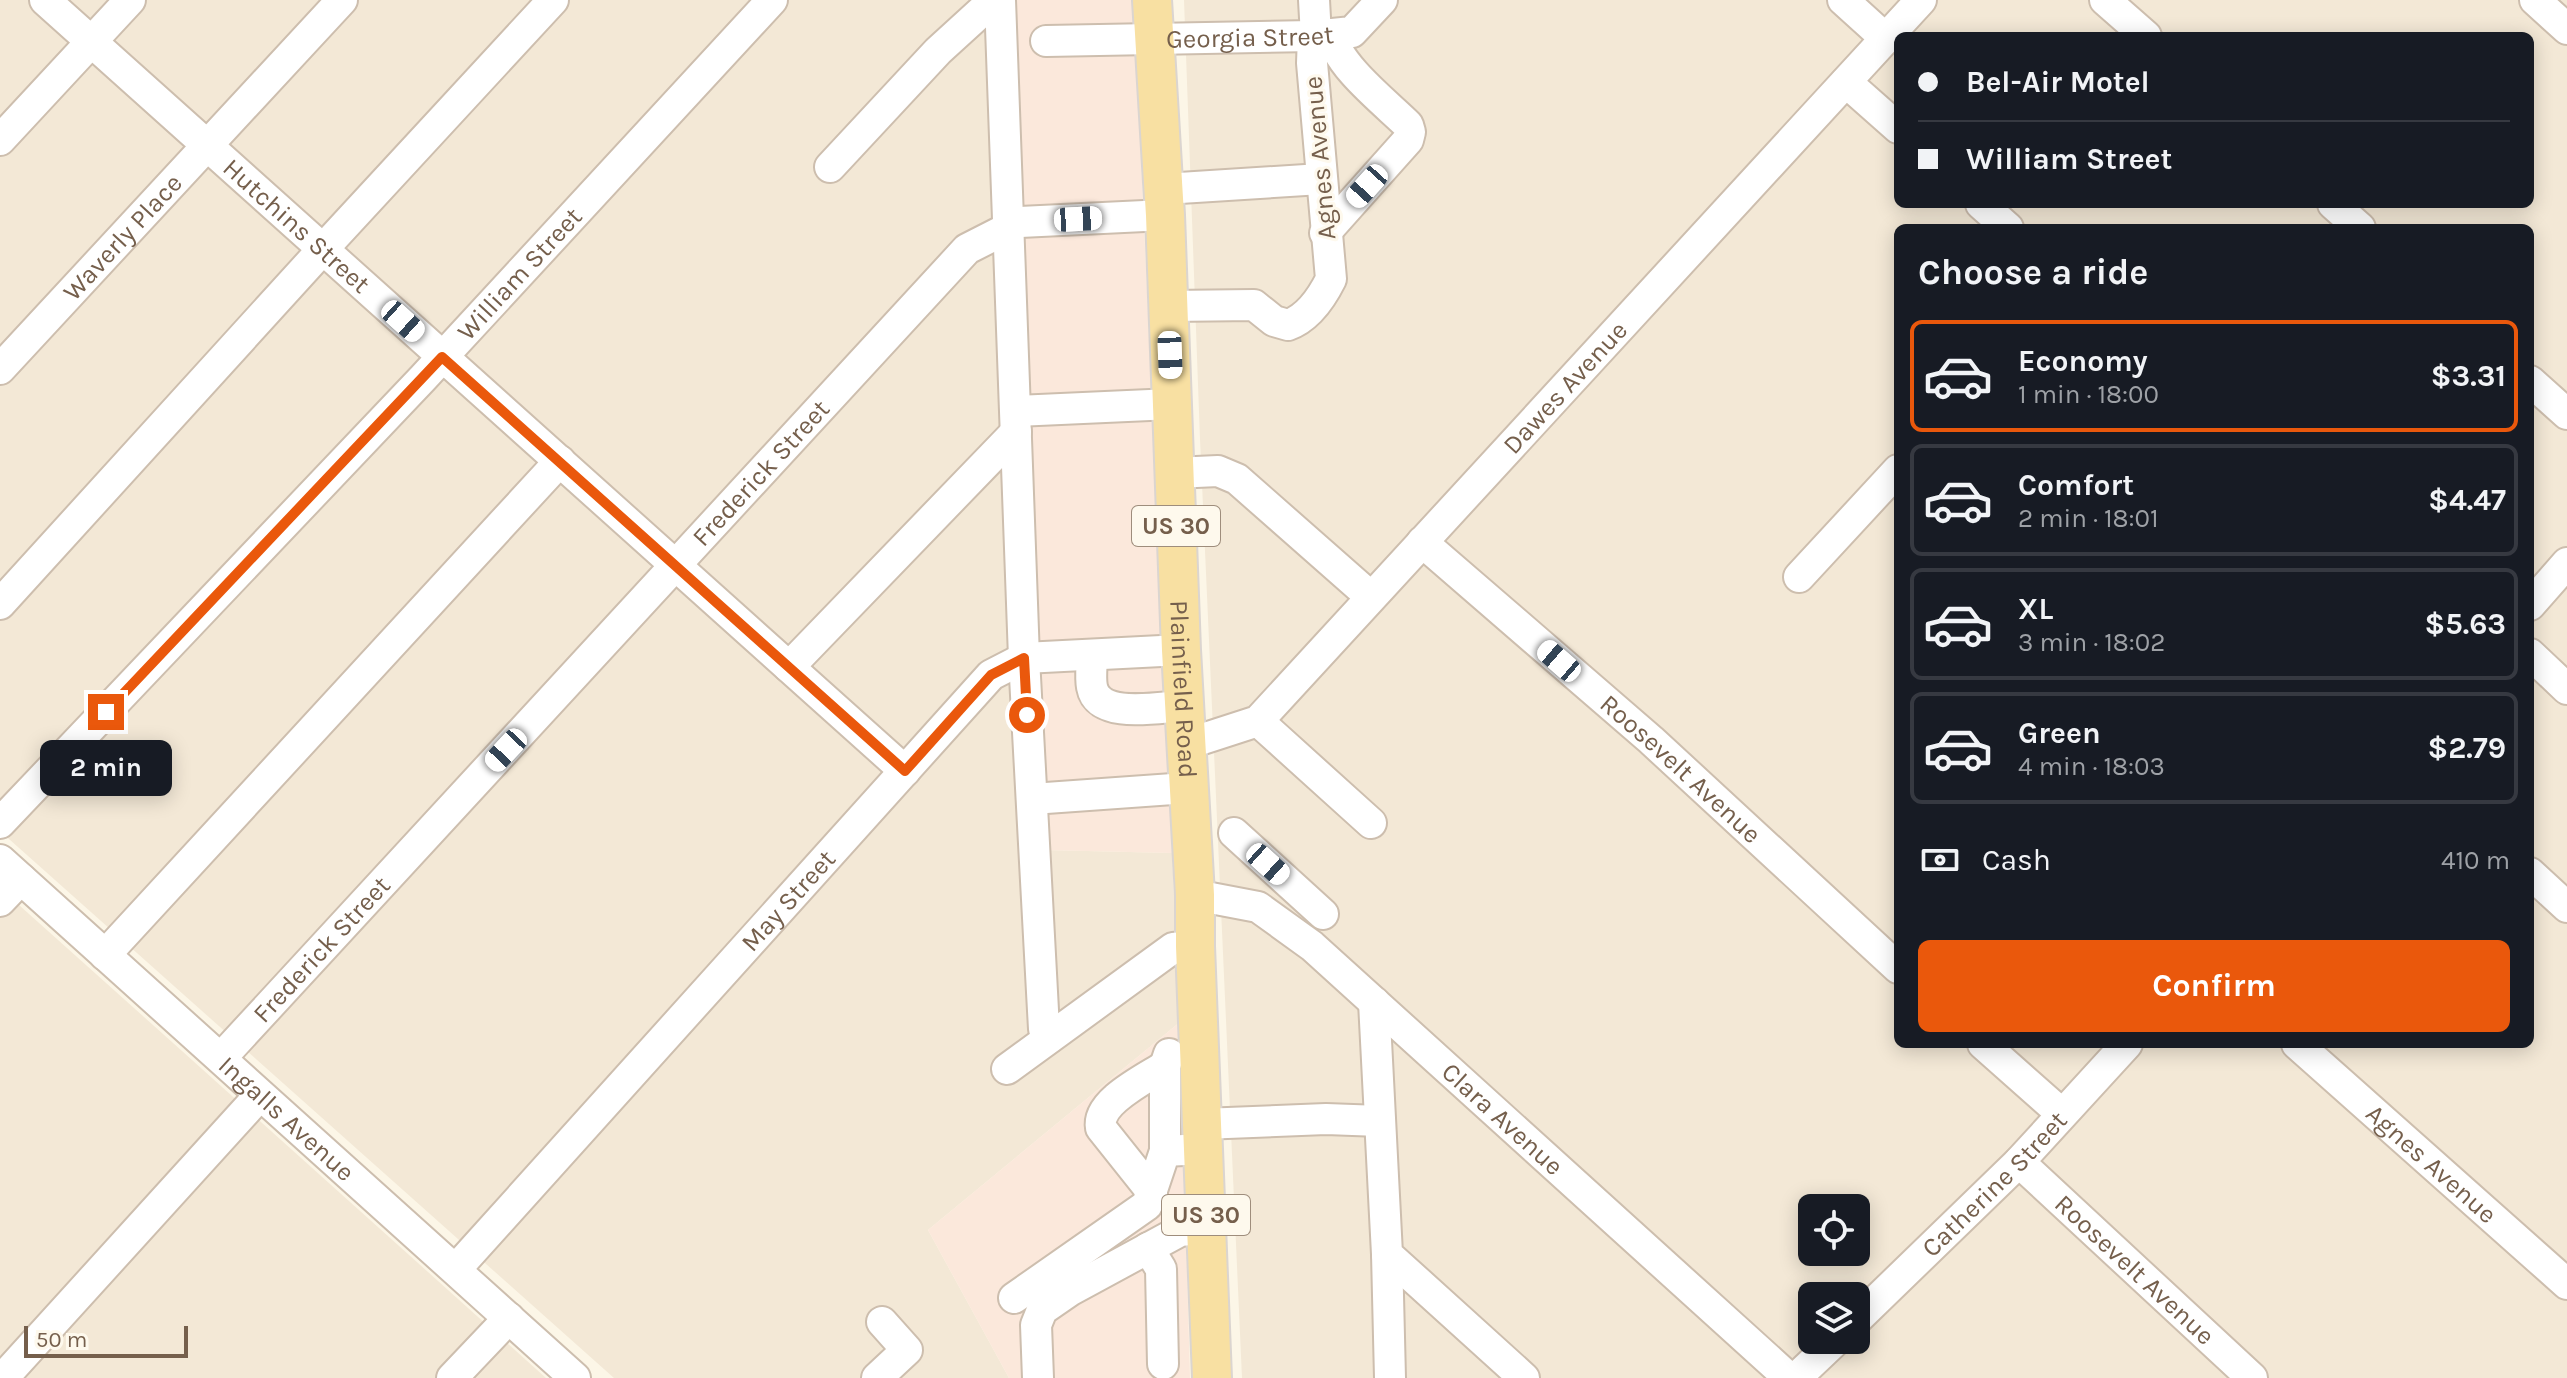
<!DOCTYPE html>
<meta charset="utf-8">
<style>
body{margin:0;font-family:Karla,sans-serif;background:#20242c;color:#f1f3f6;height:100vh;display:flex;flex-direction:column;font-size:30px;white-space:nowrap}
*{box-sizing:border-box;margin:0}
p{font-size:26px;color:#9ea1a6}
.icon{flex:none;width:44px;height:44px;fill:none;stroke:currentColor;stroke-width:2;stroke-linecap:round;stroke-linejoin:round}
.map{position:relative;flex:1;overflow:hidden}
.panel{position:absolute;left:1894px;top:224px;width:640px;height:824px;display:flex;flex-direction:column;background:#171b24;border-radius:12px;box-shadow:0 4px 20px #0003}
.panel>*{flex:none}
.banner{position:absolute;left:1894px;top:32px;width:640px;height:176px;border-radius:12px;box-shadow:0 4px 20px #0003;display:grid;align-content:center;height:176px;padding:0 24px;background:#171b24}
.fabs{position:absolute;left:1798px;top:1194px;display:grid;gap:16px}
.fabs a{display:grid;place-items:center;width:72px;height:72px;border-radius:12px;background:#171b24;box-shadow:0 4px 20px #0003;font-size:40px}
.scale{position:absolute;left:24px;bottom:20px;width:164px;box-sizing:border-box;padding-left:8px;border:4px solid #755f4c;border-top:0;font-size:22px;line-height:28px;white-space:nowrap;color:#755f4c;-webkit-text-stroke:6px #fef9ed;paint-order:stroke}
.end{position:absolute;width:36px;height:36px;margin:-18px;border:10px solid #ea580c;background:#fff;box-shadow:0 0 0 4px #fff}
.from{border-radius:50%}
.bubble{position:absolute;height:56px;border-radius:12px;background:#171b24;box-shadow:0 4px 20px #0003;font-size:26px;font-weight:700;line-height:56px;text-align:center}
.car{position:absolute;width:24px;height:48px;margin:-24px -12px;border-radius:10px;box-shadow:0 0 6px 2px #0007;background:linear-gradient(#fff 24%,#345 0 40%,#fff 0 76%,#345 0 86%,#fff 0)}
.banner b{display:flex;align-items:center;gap:28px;height:76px;font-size:30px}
.banner b+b{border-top:2px solid #363941}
.banner i{width:20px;height:20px;background:#f1f3f6}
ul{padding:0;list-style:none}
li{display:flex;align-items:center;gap:24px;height:112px;margin:0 16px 12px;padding:0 8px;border:4px solid #363941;border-radius:12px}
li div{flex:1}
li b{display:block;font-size:30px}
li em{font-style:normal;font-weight:700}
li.selected{border-color:#ea580c}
li>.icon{width:72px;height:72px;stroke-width:1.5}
h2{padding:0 24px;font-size:36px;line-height:96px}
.pay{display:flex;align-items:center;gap:20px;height:88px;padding:0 24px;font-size:30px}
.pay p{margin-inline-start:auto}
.action{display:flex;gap:16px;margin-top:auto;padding:16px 24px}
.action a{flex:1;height:92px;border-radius:12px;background:#ea580c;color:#fff;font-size:32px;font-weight:700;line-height:92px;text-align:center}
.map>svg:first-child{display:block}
</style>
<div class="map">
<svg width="2567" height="1378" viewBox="0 0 2567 1378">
<rect width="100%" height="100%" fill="#fcf6e7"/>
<g fill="#f3e8d6" fill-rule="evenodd">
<path d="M0,0H1008L1044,850L1172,853L1180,1022L928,1230L1009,1378H614L0,831Z"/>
<path d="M1184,0H2567V1378H1242L1200,439ZM1898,36H2530V204H1898ZM1898,228H2530V1044H1898ZM1812,1208H1856V1252H1812ZM1812,1296H1856V1340H1812Z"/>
<path d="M0,888L182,1051L546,1378H0Z"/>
</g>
<g fill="#fbe8db">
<path d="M1008,0H1134L1172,853L1044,850Z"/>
<path d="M1180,1022L1190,1378H1009L928,1230Z"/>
</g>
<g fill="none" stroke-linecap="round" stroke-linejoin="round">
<g stroke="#cdbeae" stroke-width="34">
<g id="minor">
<path id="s1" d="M45,0L905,771"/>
<path d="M1000,0L1024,658L1044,1029L1049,1038"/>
<path d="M1314,0L1316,36"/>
<path d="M1843,0L1885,38"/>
<path d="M2105,0L2146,36"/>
<path d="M2535,0L2567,29"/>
<path id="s2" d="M1046,41L1313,36L1352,32L1382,0"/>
<path d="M1846,82L1898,128"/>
<path d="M0,140L130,0"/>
<path d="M830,167L938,51L994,0"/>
<path d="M1164,189L1321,179"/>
<path d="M1981,204L2008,228"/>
<path d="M2333,204L2360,228"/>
<path d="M1325,233L1408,140L1410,132L1408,125C1387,104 1335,64 1332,34"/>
<path d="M1169,306L1254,305L1274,321L1288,325C1308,318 1322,297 1331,279L1312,63L1313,36"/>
<path id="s3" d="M0,369L342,0"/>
<path d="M2530,381L2567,414"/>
<path d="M1016,411L1172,404"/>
<path d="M1174,473L1218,471L1237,479L1371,597"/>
<path id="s4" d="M1422,542L1651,740L1898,968"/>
<path d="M1799,577L1898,470"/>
<path d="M0,604L323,249L553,0"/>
<path d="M2530,605L2567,563"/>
<path d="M2530,654L2567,689"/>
<path d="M1092,655C1092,665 1090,677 1092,687C1098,720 1159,707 1183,706"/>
<path d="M789,667L1016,432"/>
<path d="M1258,721L1371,823"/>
<path id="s5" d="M1187,744L1258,721L1921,0"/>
<path d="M1032,799L1187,788"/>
<path id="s6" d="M0,823L423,378L772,0"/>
<path d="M1234,833L1323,914"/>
<path id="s7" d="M0,860L575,1378"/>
<path d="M2530,873L2567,907"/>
<path id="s8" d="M1195,895L1258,907L1312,946L1789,1378"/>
<path d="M0,901L21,879"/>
<path d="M105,955L560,461"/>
<path d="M1374,1002L1387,1254L1524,1378"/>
<path d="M1983,1044L2062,1114"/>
<path id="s9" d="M2297,1044L2567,1284"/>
<path id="s10" d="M221,1058L967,249L1020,222L1165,215"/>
<path d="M1007,1069L1173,948L1195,946"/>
<path d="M1202,1124L1326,1119L1380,1121"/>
<path d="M1165,1151V1066L1169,1054"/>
<path id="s11" d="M2019,1162L2252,1378"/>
<path d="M1152,1192L1101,1128C1096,1102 1145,1079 1165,1066"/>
<path d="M1148,1248L1161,1269L1163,1364"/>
<path d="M1387,1254L1390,1378"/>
<path id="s12" d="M456,1269L991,675L1024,658L1181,650"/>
<path d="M1014,1298L1147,1205L1165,1151L1203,1149"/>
<path id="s13" d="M1856,1320L2019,1162L2127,1044"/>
<path d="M3,1378L260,1095"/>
<path d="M452,1378L509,1318"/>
<path d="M877,1378L907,1350L882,1322"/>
<path d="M1038,1378L1036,1325L1042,1310L1071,1290L1180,1231L1206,1228"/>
<path d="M1796,1378L1836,1340"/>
</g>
</g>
<g stroke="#dbd5d0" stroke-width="42">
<g id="major">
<path id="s14" d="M1152,0L1165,215L1181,650L1195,895V946L1212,1378"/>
</g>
</g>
<use href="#minor" stroke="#fff" stroke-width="30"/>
<use href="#major" stroke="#f8e0a2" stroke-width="38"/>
</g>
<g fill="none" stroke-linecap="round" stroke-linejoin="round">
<path stroke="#ea580c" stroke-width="10" d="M106,712L442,357L905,771L991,675L1024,658L1027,715"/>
</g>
<g text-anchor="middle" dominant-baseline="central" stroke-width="6" stroke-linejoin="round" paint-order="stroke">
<g fill="#fef9ed" stroke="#9e8d7c" stroke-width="2">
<rect x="1132" y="506" width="88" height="40" rx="6"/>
<rect x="1162" y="1195" width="88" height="40" rx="6"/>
</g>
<g font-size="24" font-weight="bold" fill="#755f4c">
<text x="1176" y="526">US 30</text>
<text x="1206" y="1215">US 30</text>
</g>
<g font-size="26" fill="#755f4c" stroke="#fef9ed">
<text stroke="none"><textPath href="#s2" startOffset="204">Georgia Street</textPath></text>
<text transform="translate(1320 158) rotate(-95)">Agnes Avenue</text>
<text stroke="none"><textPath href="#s1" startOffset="338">Hutchins Street</textPath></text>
<text stroke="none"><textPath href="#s3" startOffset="180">Waverly Place</textPath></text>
<text stroke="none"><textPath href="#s6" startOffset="756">William Street</textPath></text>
<text stroke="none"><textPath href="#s5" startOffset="528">Dawes Avenue</textPath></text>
<text stroke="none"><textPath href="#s10" startOffset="796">Frederick Street</textPath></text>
<text stroke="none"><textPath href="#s14" startOffset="690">Plainfield Road</textPath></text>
<text stroke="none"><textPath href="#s4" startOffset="344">Roosevelt Avenue</textPath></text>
<text stroke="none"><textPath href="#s12" startOffset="496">May Street</textPath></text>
<text stroke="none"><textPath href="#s10" startOffset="148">Frederick Street</textPath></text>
<text stroke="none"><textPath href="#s7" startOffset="386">Ingalls Avenue</textPath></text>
<text stroke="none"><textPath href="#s8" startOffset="388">Clara Avenue</textPath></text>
<text stroke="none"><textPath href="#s9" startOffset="180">Agnes Avenue</textPath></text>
<text stroke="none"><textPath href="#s13" startOffset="194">Catherine Street</textPath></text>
<text stroke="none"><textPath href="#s11" startOffset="158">Roosevelt Avenue</textPath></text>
</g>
</g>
</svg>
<div class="fabs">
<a><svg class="icon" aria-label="locate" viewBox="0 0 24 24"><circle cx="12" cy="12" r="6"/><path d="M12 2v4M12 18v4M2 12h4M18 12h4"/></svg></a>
<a><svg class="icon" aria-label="layers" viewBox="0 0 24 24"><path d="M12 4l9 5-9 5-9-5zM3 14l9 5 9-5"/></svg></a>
</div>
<div class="scale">50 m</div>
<i class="end from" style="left:1027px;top:715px"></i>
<i class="end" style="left:106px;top:712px"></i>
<div class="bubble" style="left:40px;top:740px;width:132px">2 min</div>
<i class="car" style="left:1367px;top:186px;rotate:222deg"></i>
<i class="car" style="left:1078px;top:219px;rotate:87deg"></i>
<i class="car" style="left:403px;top:321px;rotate:132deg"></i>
<i class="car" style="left:1170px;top:355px;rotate:178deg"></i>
<i class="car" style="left:1559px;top:661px;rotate:311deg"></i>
<i class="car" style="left:506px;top:750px;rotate:223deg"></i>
<i class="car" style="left:1268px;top:864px;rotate:132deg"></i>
<div class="banner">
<b><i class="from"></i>Bel-Air Motel</b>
<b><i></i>William Street</b>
</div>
<section class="panel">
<h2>Choose a ride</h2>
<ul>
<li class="selected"><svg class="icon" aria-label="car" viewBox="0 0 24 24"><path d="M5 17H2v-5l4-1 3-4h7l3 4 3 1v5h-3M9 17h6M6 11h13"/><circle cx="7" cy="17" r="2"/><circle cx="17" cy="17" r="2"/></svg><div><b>Economy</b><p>1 min · 18:00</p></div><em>$3.31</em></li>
<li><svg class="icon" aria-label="car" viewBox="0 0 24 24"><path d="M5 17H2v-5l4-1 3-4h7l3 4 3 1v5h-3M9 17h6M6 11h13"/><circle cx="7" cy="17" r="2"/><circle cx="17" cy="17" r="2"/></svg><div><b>Comfort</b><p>2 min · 18:01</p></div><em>$4.47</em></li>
<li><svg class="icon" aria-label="car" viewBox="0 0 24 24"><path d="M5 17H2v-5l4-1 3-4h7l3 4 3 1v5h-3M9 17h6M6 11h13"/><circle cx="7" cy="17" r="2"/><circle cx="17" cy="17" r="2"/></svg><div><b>XL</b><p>3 min · 18:02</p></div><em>$5.63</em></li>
<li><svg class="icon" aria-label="car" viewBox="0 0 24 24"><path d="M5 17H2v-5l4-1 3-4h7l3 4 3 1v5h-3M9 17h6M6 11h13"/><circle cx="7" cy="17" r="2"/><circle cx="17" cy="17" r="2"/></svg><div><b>Green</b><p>4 min · 18:03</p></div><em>$2.79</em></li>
</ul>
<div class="pay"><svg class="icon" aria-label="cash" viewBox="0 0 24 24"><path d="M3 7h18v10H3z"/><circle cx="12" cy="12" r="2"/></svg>Cash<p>410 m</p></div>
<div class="action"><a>Confirm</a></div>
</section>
</div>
